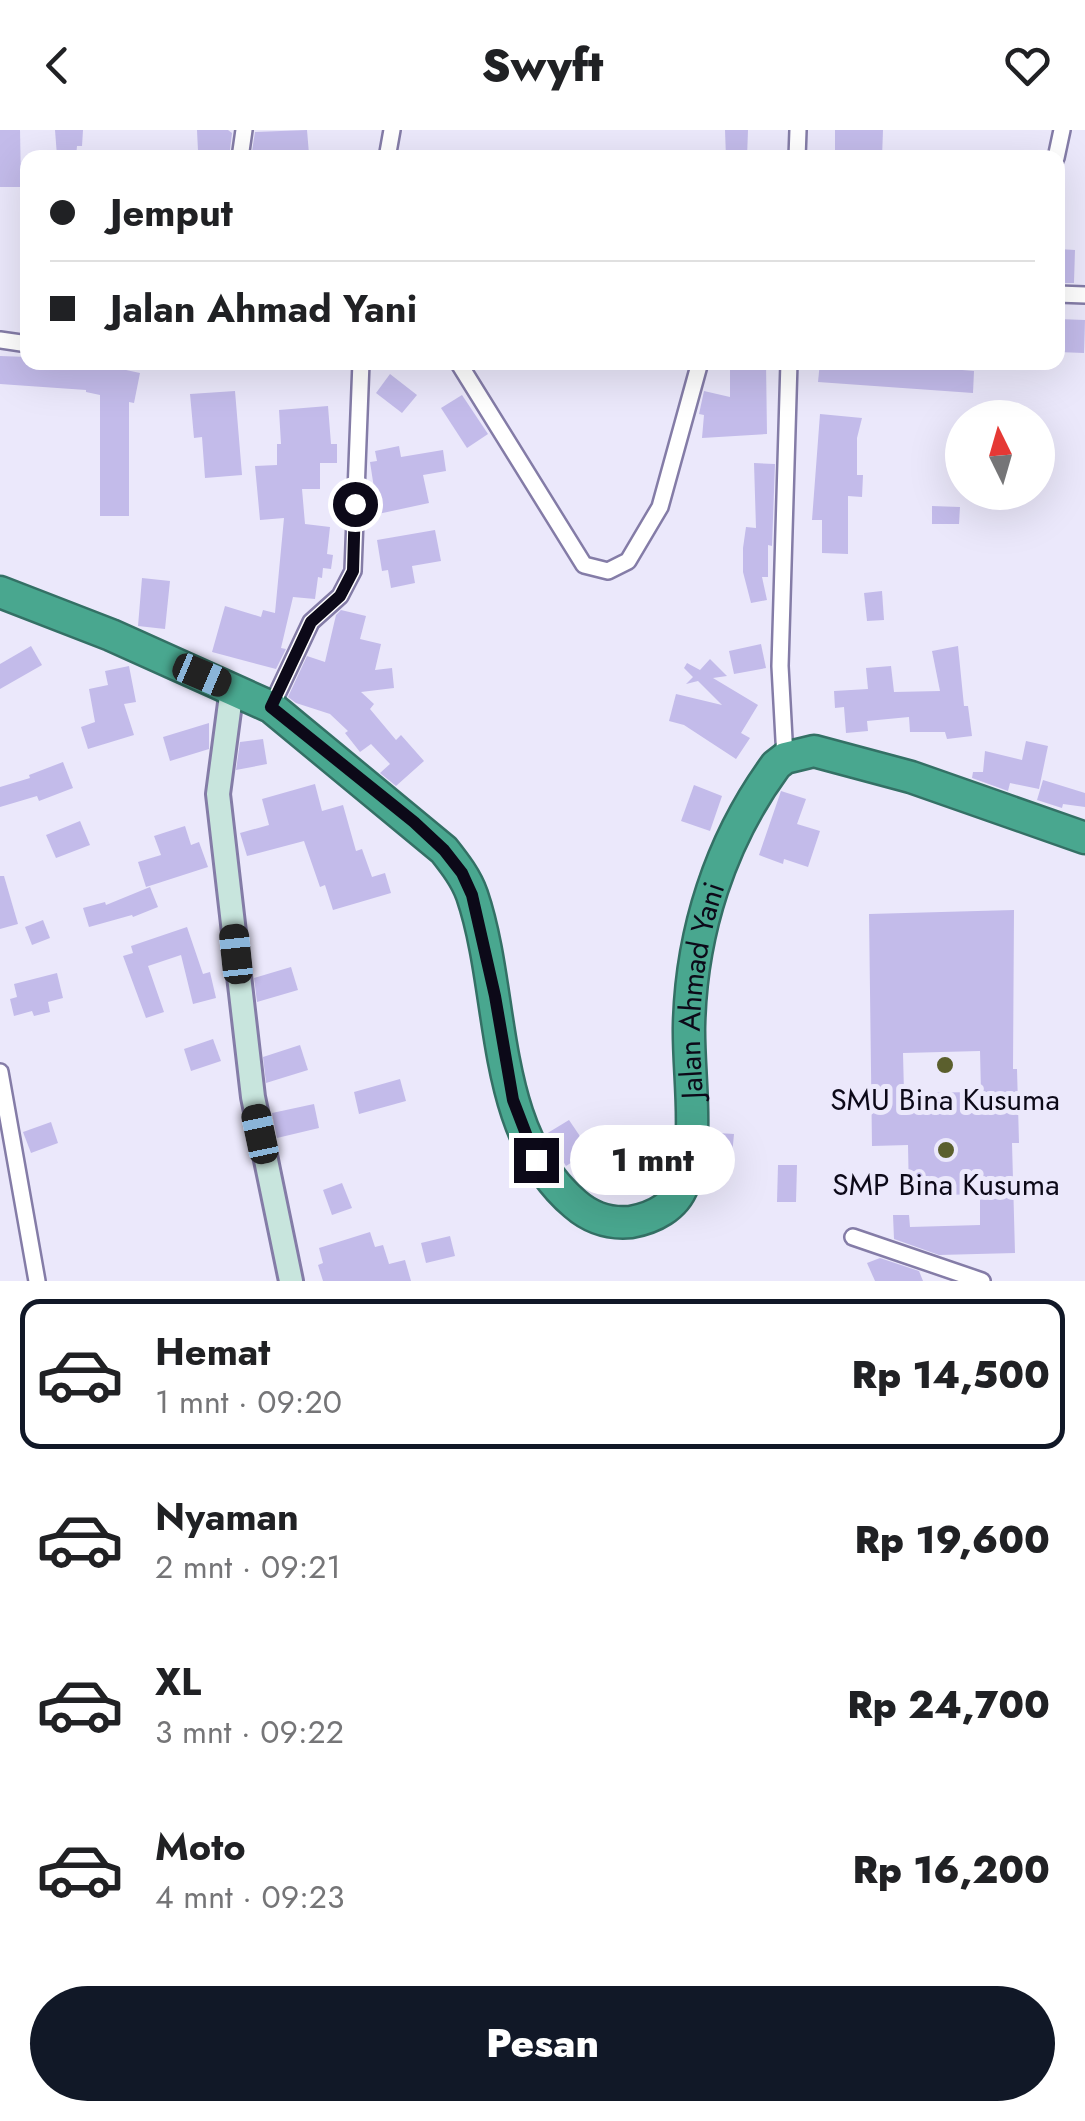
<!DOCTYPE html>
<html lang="id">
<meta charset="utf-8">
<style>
body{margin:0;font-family:Jost,sans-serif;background:#f6f6f6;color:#202124;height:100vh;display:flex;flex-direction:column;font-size:38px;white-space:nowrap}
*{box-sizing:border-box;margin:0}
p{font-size:32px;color:#757577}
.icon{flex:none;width:55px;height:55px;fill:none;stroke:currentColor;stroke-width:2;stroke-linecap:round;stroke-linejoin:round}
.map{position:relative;height:1151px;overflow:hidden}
.details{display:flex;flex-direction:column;background:#fff;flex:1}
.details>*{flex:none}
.banner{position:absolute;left:20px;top:20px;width:1045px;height:220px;border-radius:20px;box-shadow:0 10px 40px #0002;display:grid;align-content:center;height:220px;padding:0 30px;background:#fff}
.needle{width:65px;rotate:355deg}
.controls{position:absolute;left:945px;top:270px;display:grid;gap:20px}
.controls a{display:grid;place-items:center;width:110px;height:110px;border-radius:50%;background:#fff;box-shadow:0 10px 40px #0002;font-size:50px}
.end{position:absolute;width:45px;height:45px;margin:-22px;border:12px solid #0c0918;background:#fff;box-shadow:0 0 0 5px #fff}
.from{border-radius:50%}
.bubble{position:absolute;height:70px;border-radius:35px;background:#fff;box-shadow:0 10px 40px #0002;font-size:32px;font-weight:800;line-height:70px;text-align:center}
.car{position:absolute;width:30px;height:60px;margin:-30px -15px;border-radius:12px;box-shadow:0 0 8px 2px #0007;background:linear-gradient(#222 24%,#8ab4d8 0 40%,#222 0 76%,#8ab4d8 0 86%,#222 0)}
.banner b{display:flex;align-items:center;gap:35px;height:95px;font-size:38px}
.banner b+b{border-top:2px solid #e0e0e0}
.banner i{width:25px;height:25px;background:#202124}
ul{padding:18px 0 0;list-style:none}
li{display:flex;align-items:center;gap:30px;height:150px;margin:0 20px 15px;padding:0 10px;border:5px solid transparent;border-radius:20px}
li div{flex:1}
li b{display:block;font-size:38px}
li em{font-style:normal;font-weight:800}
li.selected{border-color:#111827}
li>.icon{width:90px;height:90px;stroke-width:1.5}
.action{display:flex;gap:20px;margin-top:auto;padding:20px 30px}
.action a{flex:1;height:115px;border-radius:60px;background:#111827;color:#fff;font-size:40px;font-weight:800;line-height:115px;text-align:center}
header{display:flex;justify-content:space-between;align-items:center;height:130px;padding:0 30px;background:#fff;font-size:45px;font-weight:800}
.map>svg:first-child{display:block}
</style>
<header><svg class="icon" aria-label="back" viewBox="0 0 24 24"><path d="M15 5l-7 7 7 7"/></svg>Swyft<svg class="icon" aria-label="heart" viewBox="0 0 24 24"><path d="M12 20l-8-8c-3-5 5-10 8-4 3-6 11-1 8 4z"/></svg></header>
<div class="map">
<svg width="1085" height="1151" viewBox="0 0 1085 1151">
<rect width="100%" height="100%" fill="#ebe8fb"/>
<g fill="#c3bbea" fill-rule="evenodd">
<path d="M0,0H20L21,57H0Z"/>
<path d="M55,0H83L82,16H77L76,27L57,26Z"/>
<path d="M197,0H228L232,3L229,28H206V21H198Z"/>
<path d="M307,0L309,24L251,28L255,2Z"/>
<path d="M725,0H748L747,28H726Z"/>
<path d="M835,0H883L882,28H835Z"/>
<path d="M1058,119L1075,120L1074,153H1058Z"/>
<path d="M1058,189L1085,190L1084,223L1058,222Z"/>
<path d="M0,226L28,227V232H89L140,243L134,273L129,272V386H100V265L86,262V260L0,254Z"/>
<path d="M730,232H766L767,304L702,308L704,285L699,284L704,261L730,267Z"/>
<path d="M820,232H869L974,241L973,263L818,252Z"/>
<path d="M390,244L417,265L402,283L376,263Z"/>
<path d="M235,261L242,345L205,348L202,307L194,308L190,264Z"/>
<path d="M462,265L488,304L467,318L441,278Z"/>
<path d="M328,276L331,314H337V333H320V359H302L305,394L330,397L327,424L333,425L331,439L323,438L322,448L318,447L315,469L293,467L281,518L286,519L276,539L212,522L225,476L261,487L263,480L275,483L284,388L260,390L255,336L277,335V314H281L279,280Z"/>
<path d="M820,284L862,288L857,308V345H863L862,367L848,366V424L822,423V390H812Z"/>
<path d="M399,316L401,327L443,320L446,341L423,345L429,373L378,384L370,332L377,331L375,321Z"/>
<rect x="948" y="320" width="14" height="20"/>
<path d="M754,333L775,334L772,416L768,415V447H762L767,470L751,473L743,442V418L746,397L756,398Z"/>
<path d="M932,376L960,377L959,394H932Z"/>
<path d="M435,400L441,431L412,436L415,453L391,458L388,440L382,441L377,410Z"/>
<path d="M142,448L170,451L165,499L138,496Z"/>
<path d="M882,461L884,490L867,491L864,463Z"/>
<path d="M341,480L366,486L360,509L381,514L375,540L392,538L394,558L361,562L374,574L370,579L396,610L401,605L424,631L396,656L380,643L390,634L371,614L360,622L345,603L348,601L330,584L296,573L288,567L307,526L325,532L336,485Z"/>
<path d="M761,514L766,538L734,544L729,521Z"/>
<path d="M31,516L42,535L0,559V534Z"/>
<path d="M958,516L964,576H968L972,606L947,609L945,602H910L909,587L867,591L868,601L846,603L844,577L835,578L834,561L868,559L866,538L891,536L894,562L940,561L932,521Z"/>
<path d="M710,529L727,546L713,548L758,575L741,603L750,608L736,629L684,595L669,591L676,564L722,575L698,551L686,554L693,547L684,538L687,533L700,540Z"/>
<path d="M129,536L136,572L124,574L134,605L88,619L81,597L95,592L89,559L108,555L105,541Z"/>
<path d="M209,593V619L170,631L163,607Z"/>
<path d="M263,609L267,634L236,640L240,612Z"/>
<path d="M1026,611L1048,616L1039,659L1010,653L1008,661L972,648L973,642H983L985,621L1022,630Z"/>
<path d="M63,632L73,658L39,671L37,666L0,677V657L30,648L29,645Z"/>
<path d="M1043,650L1085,663V677L1063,674L1062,678L1037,670Z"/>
<path d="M315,654L322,681L343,675L356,721L362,719L372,747L385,743L391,763L333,780L325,755L320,757L304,711L247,726L240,703L269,695L262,669Z"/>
<path d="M694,655L722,666L710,701L681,691Z"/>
<path d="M781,661L806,669L797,694L820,701L808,737L784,729L783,734L759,725Z"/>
<path d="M80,691L90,715L56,728L46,705Z"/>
<path d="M185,696L191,715L199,712L208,737L146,757L138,732L161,725L154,706Z"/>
<path d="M0,746H4L18,794L0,799Z"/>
<path d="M150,757L158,777L133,787L132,785L89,797L83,778L105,772L106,775Z"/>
<path d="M1014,780L1013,939H1017L1019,1013H1012L1015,1123L939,1125L894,1109L893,1085H909L910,1097L980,1095V1064L909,1066L908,1015L872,1016L869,784ZM980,921L981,962L904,963L903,923Z"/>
<path d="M43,790L50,808L32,815L25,797Z"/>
<path d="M187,797L203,844L210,842L216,868L193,874L181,825L148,836L164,882L146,888L123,826L133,823L131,816Z"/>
<path d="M291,837L298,860L257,872L254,848Z"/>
<path d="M57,843L63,868L48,872L50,882L34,886L32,881L14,886L10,869L17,867L14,854Z"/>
<path d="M213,909L221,931L191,941L184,919Z"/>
<path d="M300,915L308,940L266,953L263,927Z"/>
<path d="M400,949L406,971L359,984L354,962Z"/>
<path d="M314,974L319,998L277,1008L272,983Z"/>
<path d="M569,990L590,1021L566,1036L546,1004Z"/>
<path d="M51,992L58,1013L31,1023L23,1002Z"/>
<path d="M718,1003L734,1004L731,1036L715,1035Z"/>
<path d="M778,1035H797L796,1072H777Z"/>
<path d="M342,1053L352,1078L332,1085L323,1060Z"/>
<path d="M370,1102L375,1117L383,1115L389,1134L405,1130L411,1151H323L318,1135L323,1133L319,1118Z"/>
<path d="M450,1106L455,1126L426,1133L421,1113Z"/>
<path d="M880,1128L919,1141L923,1151H875L867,1133Z"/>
</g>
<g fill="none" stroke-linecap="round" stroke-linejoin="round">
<g stroke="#847ca7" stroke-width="20">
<g id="street">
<path d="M240,28L244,0"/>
<path d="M387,28L392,0"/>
<path d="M797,28L798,0"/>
<path d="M1056,28L1062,0"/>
<path d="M1058,164L1085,165"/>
<path d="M0,210L28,214"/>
<path d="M458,232L584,435L608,441L628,431L660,377L700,232"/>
<path d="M271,577L311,492L340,466L353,441L361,232"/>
<path d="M785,628L780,536L789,232"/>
<path d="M0,942L37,1151"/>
<path d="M853,1107L982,1151"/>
</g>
</g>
<g stroke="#847ca7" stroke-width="28">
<path id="secondary" d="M232,558L218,664L253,967L291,1151"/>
</g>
<g stroke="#347065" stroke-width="35">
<g id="highway">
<path id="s1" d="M0,462L111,505L271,577L444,720C455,734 466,748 472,765C506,865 488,1000 575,1074C591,1088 610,1094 631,1092C653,1088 675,1077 683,1055C700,1010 688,944 689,896C691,803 720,711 776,635L785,628L814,621L911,647L1085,708"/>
</g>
</g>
<use href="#street" stroke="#fff" stroke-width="15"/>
<use href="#secondary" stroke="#c8e5dd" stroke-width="22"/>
<use href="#highway" stroke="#49a78f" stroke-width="30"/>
</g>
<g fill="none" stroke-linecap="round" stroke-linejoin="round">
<path stroke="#0c0918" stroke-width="12" d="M355,374L353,441L340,466L311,492L271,577L414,692L444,720L462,743L472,765L495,866L513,970L536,1030"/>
</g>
<g fill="#5b5f2d" stroke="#ebe8fb" stroke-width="4">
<circle cx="945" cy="935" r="10"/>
<circle cx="946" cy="1020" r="10"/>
</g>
<g text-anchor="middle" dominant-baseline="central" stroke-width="10" stroke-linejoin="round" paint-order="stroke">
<g font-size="30" fill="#0c0918" stroke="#ebe8fb">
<text stroke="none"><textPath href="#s1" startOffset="1228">Jalan Ahmad Yani</textPath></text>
</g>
<g font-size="30" fill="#0c0918" stroke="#ebe8fb">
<text x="945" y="969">SMU Bina Kusuma</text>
<text x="946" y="1054">SMP Bina Kusuma</text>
</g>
</g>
</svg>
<div class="controls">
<a><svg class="needle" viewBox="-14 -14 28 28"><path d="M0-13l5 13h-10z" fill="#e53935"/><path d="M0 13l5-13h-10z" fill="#757577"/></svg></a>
</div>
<i class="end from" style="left:355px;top:374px"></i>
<i class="end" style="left:536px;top:1030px"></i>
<div class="bubble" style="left:570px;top:995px;width:165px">1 mnt</div>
<i class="car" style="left:202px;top:545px;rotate:113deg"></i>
<i class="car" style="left:236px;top:824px;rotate:354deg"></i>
<i class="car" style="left:260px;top:1004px;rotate:348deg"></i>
<div class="banner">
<b><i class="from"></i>Jemput</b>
<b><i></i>Jalan Ahmad Yani</b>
</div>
</div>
<section class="details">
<ul>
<li class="selected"><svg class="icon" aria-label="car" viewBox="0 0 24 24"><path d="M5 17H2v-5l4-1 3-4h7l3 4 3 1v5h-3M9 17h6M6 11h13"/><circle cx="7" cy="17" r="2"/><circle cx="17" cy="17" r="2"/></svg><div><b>Hemat</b><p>1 mnt · 09:20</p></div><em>Rp 14,500</em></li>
<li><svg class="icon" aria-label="car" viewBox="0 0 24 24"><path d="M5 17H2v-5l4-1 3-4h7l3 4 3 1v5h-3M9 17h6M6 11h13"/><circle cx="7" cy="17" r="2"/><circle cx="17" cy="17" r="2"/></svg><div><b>Nyaman</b><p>2 mnt · 09:21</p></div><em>Rp 19,600</em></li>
<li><svg class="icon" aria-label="car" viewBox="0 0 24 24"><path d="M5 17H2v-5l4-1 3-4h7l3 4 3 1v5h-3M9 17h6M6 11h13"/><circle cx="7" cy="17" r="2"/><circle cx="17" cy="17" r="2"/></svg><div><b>XL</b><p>3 mnt · 09:22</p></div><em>Rp 24,700</em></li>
<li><svg class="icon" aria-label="car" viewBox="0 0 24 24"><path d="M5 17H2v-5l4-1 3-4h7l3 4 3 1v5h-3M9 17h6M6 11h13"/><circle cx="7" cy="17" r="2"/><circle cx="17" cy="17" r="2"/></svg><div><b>Moto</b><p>4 mnt · 09:23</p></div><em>Rp 16,200</em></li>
</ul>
<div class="action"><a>Pesan</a></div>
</section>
